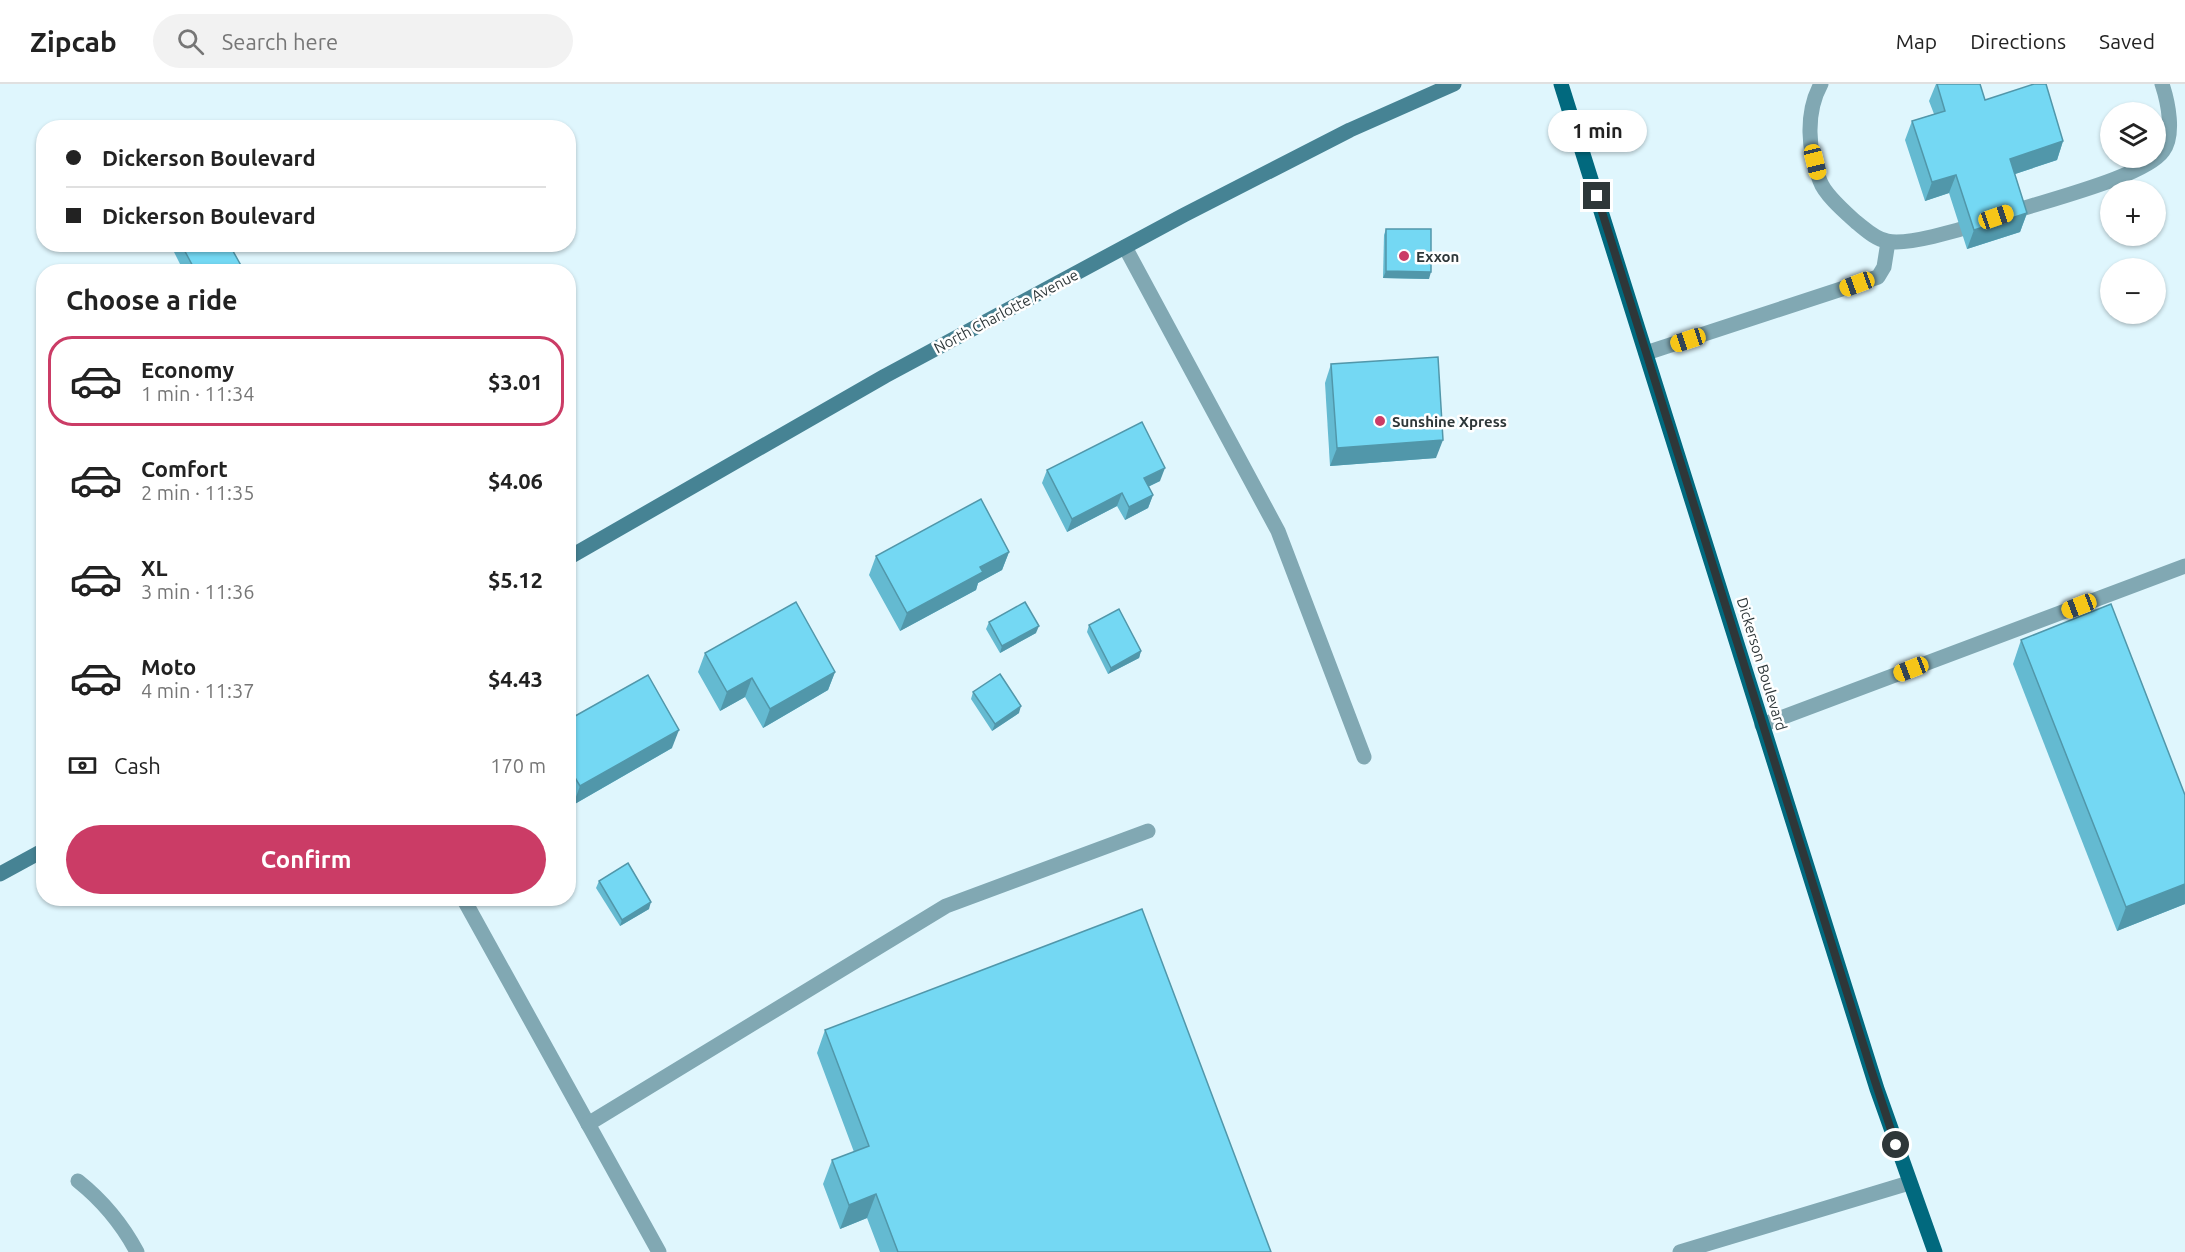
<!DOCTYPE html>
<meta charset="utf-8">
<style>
body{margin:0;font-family:Ubuntu,sans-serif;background:#f2f2f2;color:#222;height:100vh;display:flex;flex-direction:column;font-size:22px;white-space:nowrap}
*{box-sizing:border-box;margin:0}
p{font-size:20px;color:#767676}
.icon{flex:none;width:33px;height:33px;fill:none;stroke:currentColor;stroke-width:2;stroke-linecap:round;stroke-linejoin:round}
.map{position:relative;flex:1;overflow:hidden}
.side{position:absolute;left:36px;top:180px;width:540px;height:642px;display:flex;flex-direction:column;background:#fff;border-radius:24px;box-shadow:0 2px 4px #0004}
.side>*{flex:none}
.banner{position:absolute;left:36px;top:36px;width:540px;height:132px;border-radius:24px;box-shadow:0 2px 4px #0004;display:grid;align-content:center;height:132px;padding:0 30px;background:#fff}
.tools{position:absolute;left:2100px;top:18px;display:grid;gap:12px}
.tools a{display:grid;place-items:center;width:66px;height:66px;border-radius:50%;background:#fff;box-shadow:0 2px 4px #0004;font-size:30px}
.end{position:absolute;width:27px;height:27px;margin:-14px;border:8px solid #2e3739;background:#fff;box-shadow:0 0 0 3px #fff}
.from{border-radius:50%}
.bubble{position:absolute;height:42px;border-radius:21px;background:#fff;box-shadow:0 2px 4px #0004;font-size:20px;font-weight:700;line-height:42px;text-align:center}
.car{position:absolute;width:18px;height:36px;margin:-18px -9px;border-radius:8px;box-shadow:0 0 4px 2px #0007;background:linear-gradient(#f5c518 24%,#345 0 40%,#f5c518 0 76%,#345 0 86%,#f5c518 0)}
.banner b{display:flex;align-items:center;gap:21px;height:57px;font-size:22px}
.banner b+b{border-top:2px solid #e0e0e0}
.banner i{width:15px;height:15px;background:#222}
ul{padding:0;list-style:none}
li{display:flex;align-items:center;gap:18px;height:90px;margin:0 12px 9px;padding:0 18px;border:3px solid transparent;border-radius:24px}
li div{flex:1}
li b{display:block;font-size:22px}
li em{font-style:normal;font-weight:700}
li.active{border-color:#cb3c66}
li>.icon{width:54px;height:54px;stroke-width:1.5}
h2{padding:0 30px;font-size:27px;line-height:72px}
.pay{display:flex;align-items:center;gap:15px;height:66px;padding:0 30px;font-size:22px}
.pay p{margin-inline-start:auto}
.primary-button{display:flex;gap:12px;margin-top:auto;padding:12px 30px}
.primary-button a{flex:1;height:69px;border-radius:36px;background:#cb3c66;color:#fff;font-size:24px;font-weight:700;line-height:69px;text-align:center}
header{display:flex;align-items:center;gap:36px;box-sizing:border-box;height:84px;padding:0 30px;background:#fff;border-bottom:2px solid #e0e0e0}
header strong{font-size:28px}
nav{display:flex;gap:33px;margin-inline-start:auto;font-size:21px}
.search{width:420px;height:54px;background:#f2f2f2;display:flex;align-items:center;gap:15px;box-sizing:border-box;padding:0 21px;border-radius:33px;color:#767676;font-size:22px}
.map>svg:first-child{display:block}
</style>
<header>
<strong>Zipcab</strong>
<div class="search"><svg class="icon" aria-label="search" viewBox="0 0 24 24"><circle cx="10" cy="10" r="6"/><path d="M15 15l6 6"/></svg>Search here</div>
<nav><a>Map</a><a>Directions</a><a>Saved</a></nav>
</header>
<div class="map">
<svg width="2185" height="1168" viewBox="0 0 2185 1168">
<rect width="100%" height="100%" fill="#dff6fd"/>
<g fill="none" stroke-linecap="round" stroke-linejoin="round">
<g stroke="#81a8b3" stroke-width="15">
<path d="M1821,0C1805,29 1808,67 1820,97C1825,111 1845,128 1856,138C1865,145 1875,155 1887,157C1906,162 1960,146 1980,139"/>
<path d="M2006,130C2039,118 2145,93 2163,67C2175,51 2168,18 2162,0"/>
<path d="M1125,163L1278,447L1364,673"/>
<path d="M1646,269L1878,193L1884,183L1888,158"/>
<path d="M1762,641L2185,482"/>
<path d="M463,814L659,1168"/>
<path d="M588,1040L946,822L1148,747"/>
<path d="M1680,1168L1909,1099"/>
</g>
<path stroke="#81a8b3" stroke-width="15" d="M78,1097C103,1117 122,1140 137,1168"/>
<g stroke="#468394" stroke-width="15">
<path d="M568,474L885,292L1184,131L1350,46L1454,0"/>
<path d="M0,790L44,766"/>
</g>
<path stroke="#01697e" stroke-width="15" d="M1561,0L1877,1005L1935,1168"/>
</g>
<g fill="#64bad1">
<path d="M1936,0H1980L1985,16L2063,57L2057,76L2015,90L2027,129L2020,148L1967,165L1949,109L1925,117L1905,56L1912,37L1934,30L1929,17Z"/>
<path d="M1386,145L1429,195L1383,194L1384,151Z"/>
<path d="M170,160H229L242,188H184Z"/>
<path d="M1331,280L1436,374L1330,382L1325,299Z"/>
<path d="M1047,386L1160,397L1148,403L1153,411L1148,424L1125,436L1117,422L1067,448L1042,399Z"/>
<path d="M1009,468L1002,486L978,499L976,506L900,547L869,491L876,472Z"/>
<path d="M989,538L1036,549L1000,569L986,545Z"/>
<path d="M1089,541L1141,567L1139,574L1108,590L1087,548Z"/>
<path d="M2021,556L2185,711V820L2117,847L2013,580Z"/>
<path d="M705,569L835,588L828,606L763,644L745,613L720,627L698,588Z"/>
<path d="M973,608L1019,629L992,647L971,615Z"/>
<path d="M568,636L672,664L573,721L568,713Z"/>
<path d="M599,797L649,825L620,842L596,804Z"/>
<path d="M825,946L1271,1168H880L867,1134L840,1145L823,1100L832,1076L854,1068L817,969Z"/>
</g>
<g fill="#5197aa">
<path d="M2063,57L2057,76L2003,94L2010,75Z"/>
<path d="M1956,91L1949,109L1925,117L1932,98Z"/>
<path d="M2027,129L2020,148L1967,165L1974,146Z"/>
<path d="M1386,187L1431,188L1429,195L1383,194Z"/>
<path d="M1443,356L1436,374L1330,382L1337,364Z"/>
<path d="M1165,384L1160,397L1139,407L1144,394Z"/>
<path d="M1122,409L1117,422L1067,448L1072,435Z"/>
<path d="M1153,411L1148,424L1125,436L1129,423Z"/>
<path d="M1009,468L1002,486L978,499L976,506L900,547L907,529L980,483Z"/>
<path d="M1039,542L1036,549L1000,569L1002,562Z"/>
<path d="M1141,567L1139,574L1108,590L1111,584Z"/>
<path d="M835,588L828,606L763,644L770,625Z"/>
<path d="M752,594L745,613L720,627L727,608Z"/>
<path d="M1021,622L1019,629L992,647L995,640Z"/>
<path d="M679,646L672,664L573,721L580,702Z"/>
<path d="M2185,800V820L2117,847L2126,823Z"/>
<path d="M651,818L649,825L620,842L622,836Z"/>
<path d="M876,1110L867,1134L840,1145L849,1121Z"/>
</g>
<g fill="#74d8f3" stroke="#5197aa" stroke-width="1.5">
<path d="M1937,0H1980L1985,16L2034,0H2046L2063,57L2010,75L2027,129L1974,146L1956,91L1932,98L1912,37L1945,27Z"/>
<path d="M1386,145H1431V188L1386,187Z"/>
<path d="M181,160H229L243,185L239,188H196Z"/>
<path d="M1438,273L1443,356L1337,364L1331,280Z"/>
<path d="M1142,338L1165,384L1144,394L1153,411L1129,423L1122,409L1072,435L1047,386Z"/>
<path d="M981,415L1009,468L980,483L983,488L907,529L876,472Z"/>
<path d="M796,518L835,588L770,625L752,594L727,608L705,569Z"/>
<path d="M1025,518L1039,542L1002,562L989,538Z"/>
<path d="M2111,520L2185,711V800L2126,823L2021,556Z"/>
<path d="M1119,525L1141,567L1111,584L1089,541Z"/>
<path d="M1000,590L1021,622L995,640L973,608Z"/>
<path d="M648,591L679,646L580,702L568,682V636Z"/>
<path d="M628,779L651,818L622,836L599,797Z"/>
<path d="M1142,825L1271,1168H898L876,1110L849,1121L832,1076L869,1062L825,946Z"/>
</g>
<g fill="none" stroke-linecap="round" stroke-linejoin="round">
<path stroke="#2e3739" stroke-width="8" d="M1597,112L1870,982L1896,1061"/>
</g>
<g fill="#cb3c66" stroke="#fff" stroke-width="2">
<circle cx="1404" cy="172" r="6"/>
<circle cx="1380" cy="337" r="6"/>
</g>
<g text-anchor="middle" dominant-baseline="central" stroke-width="5" stroke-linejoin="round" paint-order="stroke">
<g font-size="15" font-weight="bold" fill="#2e3739" stroke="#fff" text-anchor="start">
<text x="1416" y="172">Exxon</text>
<text x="1392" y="337">Sunshine Xpress</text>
</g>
<g font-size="15" fill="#2e3739" stroke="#fff">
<text transform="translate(1006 227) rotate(-28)">North Charlotte Avenue</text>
<text transform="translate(1762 580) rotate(73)">Dickerson Boulevard</text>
</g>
</g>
</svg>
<div class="tools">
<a><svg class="icon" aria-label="layers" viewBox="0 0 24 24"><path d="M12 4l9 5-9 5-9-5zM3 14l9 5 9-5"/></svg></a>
<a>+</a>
<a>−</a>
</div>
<i class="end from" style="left:1896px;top:1061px"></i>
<i class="end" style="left:1597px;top:112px"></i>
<div class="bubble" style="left:1548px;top:26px;width:99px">1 min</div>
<i class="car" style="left:1815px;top:78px;rotate:166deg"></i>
<i class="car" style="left:1996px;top:133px;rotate:71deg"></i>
<i class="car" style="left:1857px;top:200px;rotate:250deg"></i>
<i class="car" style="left:1688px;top:256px;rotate:252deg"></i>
<i class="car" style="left:2079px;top:522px;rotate:249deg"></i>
<i class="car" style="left:1911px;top:585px;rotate:249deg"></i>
<div class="banner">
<b><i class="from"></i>Dickerson Boulevard</b>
<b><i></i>Dickerson Boulevard</b>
</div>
<section class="side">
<h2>Choose a ride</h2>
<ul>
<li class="active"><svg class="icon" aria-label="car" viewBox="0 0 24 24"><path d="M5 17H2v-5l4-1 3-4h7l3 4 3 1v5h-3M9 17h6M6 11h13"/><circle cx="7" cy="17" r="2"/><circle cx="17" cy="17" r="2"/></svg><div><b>Economy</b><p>1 min · 11:34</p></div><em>$3.01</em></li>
<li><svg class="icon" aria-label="car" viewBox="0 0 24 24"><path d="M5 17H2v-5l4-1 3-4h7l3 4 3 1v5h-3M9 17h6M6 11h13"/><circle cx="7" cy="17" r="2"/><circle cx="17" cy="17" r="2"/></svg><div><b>Comfort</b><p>2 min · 11:35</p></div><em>$4.06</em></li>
<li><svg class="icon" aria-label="car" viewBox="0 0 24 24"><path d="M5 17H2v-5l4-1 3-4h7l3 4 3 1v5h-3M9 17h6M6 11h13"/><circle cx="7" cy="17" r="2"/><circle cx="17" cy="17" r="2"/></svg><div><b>XL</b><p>3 min · 11:36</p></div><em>$5.12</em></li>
<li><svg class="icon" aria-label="car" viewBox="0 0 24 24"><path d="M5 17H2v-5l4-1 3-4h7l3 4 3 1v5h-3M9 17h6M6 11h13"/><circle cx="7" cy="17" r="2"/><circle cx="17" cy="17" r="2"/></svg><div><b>Moto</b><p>4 min · 11:37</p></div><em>$4.43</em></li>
</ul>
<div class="pay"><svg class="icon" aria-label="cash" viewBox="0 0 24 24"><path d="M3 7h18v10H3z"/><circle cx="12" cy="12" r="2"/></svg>Cash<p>170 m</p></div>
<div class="primary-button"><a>Confirm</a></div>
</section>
</div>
